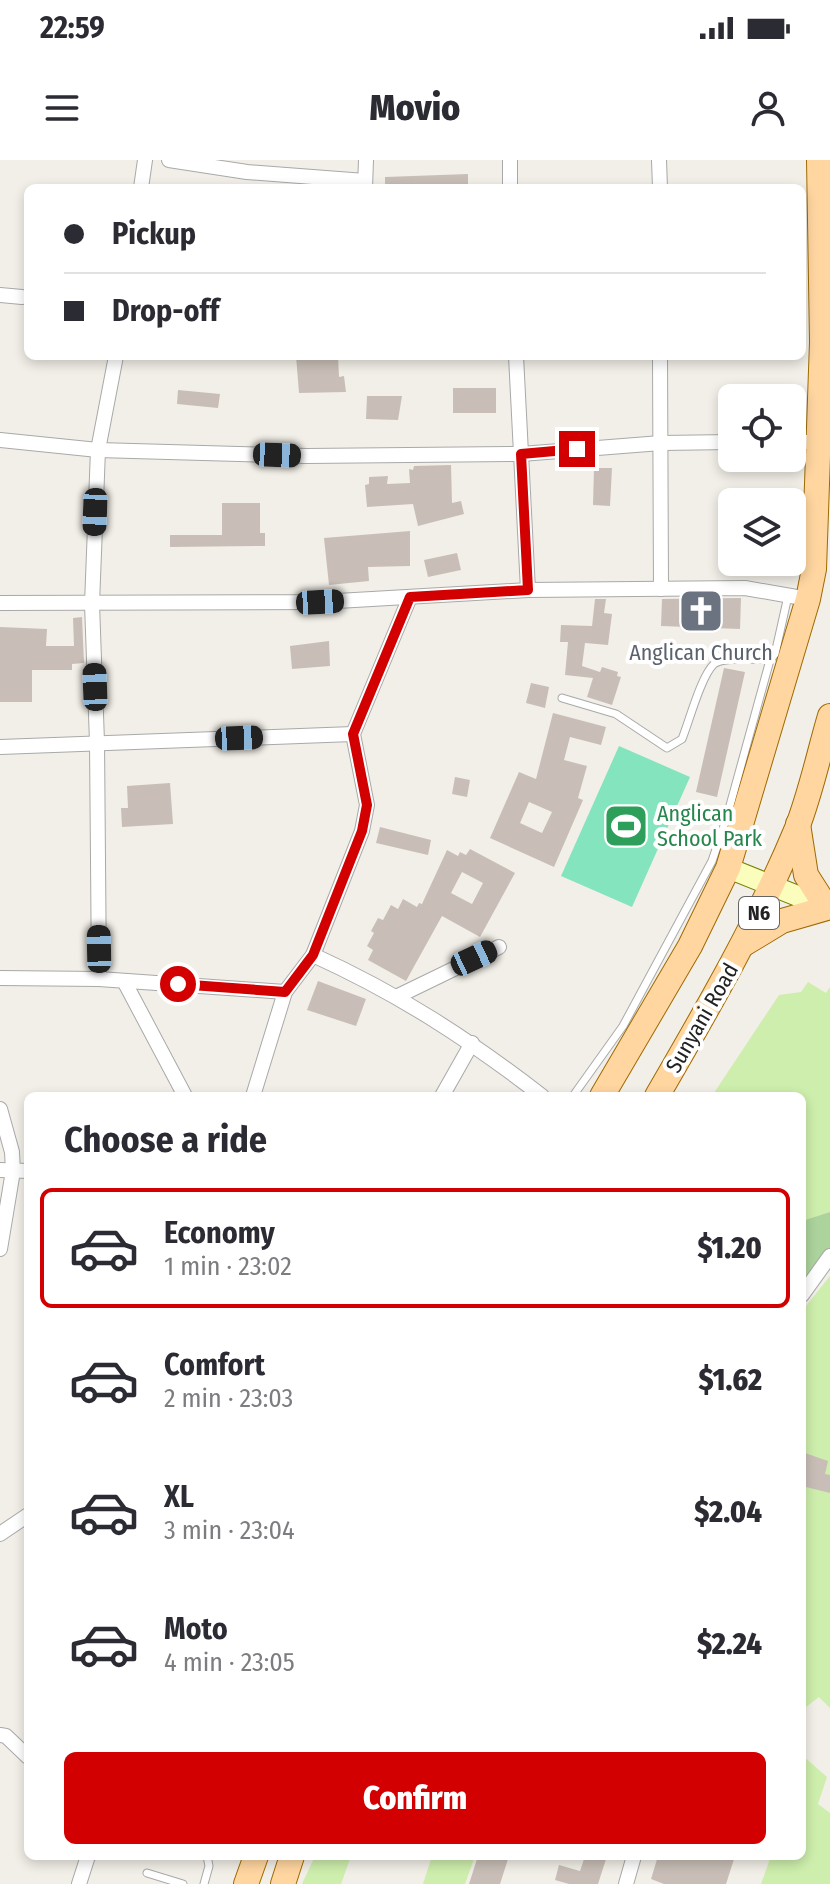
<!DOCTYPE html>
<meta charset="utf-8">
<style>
body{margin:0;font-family:"Fira Sans Condensed",sans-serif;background:#f7f7f7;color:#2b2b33;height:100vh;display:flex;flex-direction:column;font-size:30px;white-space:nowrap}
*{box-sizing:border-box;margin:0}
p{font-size:26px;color:#7c7c81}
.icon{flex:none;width:44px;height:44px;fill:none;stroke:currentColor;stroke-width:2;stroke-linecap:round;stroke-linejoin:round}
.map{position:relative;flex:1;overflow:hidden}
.drawer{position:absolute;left:24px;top:932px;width:782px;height:768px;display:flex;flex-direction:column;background:#fff;border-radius:12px;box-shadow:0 4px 12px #0003}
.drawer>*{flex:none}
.top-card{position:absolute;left:24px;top:24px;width:782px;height:176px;border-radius:12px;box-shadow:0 4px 12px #0003;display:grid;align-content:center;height:176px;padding:0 40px;background:#fff}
.tools{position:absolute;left:718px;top:224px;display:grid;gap:16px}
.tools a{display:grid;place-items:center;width:88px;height:88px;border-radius:12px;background:#fff;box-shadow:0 4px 12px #0003;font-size:40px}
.end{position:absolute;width:36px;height:36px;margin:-18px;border:10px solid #d30001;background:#fff;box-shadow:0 0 0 4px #fff}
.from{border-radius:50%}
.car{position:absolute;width:24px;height:48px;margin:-24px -12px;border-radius:10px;box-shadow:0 0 6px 2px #0007;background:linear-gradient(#222 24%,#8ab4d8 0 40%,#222 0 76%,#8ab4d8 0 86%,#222 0)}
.top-card b{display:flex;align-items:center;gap:28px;height:76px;font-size:30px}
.top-card b+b{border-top:2px solid #e1e1e2}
.top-card i{width:20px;height:20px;background:#2b2b33}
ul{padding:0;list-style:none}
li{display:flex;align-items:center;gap:24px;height:120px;margin:0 16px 12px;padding:0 24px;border:4px solid transparent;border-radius:12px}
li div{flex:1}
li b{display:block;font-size:30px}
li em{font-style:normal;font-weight:800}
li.selected{border-color:#d30001}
li>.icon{width:72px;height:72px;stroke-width:1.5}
h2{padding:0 40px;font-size:36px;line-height:96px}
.button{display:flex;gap:16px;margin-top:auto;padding:16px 40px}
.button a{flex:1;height:92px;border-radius:12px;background:#d30001;color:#fff;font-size:32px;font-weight:800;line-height:92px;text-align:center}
.status{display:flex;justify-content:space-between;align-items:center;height:56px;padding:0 40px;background:#fff;direction:ltr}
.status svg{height:22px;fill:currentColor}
header{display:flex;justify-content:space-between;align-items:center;height:104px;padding:0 40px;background:#fff;font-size:36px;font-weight:800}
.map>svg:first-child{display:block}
</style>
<div class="status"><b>22:59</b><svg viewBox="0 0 49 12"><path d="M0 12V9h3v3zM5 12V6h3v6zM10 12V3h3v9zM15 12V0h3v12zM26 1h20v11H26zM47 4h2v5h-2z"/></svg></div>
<header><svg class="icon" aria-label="menu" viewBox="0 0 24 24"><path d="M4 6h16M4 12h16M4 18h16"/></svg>Movio<svg class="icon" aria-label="person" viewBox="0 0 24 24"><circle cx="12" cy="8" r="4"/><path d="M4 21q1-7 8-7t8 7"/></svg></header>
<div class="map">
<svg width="830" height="1724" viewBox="0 0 830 1724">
<rect width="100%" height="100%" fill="#f2efe8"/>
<g fill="#cdeeac">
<path d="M808,822L826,833L830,827V1052L802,1061V936H712L779,835L801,832Z"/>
<path d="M830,1116V1548L819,1537L802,1550V1151Z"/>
<path d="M802,1595L827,1617L818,1644L830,1653V1724H761L771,1696H802Z"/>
<path d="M315,1696H351L341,1724H302Z"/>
<path d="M432,1696H475L465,1724H423Z"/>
</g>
<path fill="#acd39b" d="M830,1052V1092L802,1127V1061Z"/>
<path fill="#83e4be" d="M619,586L690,617L632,747L561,716Z"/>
<g fill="#c8beb7" fill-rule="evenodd">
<path d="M468,14V28H385V17Z"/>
<path d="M296,196H338L339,217L344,216L346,232L299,233Z"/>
<rect x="453" y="228" width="43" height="25"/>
<path d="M178,230L220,234L218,248L177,244Z"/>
<path d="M367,236H402L398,260L366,259Z"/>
<path d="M451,305L452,343L461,341L464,354L418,366L413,344L367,347L365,325L369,324V317L388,316L387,324L410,323L409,309L413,310L414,306Z"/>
<path d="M594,308H612L610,346L593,345Z"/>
<path d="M222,343H260V373H265V386L170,387V375H222Z"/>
<path d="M410,371V406L368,407L369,421L329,425L324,378Z"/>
<path d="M457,393L461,410L428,417L424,400Z"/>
<path d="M741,438L740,469L661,466L662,439Z"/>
<path d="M595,439H606L604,453L612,454L608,485L585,483L582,506L600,512L602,507L618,512L617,516L621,517L612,545L587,537L593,518L565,515L568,482H560L561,465L592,466Z"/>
<path d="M82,457L84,503L72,504V510H32V542H0V467L47,469L46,486H74L73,458Z"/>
<path d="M329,481L330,506L292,509L290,486Z"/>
<path d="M724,508L745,512L717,637L696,632Z"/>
<path d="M531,523L549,527L545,548L526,543Z"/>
<path d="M553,553L606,567L601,585L570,577L564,600L587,606L578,638L583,640L554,707L490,678L519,612L536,619ZM529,642L552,652L542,673L520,663Z"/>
<path d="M455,617L470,620L467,637L452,634Z"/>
<path d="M170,623L173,664L122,667L121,648H128L127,626Z"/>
<path d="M380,667L431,680L428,695L376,683Z"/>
<path d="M470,689L515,713L480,777L442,756L406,821L368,800L373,790L367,786L374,773L371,771L378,758L383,760L391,745L398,749L403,739L417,747L419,743L422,744L447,690L458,696L460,692L466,695ZM462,712L483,723L472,744L451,733Z"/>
<path d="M318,821L366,839L356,866L307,850Z"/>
<path d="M802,1292L828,1301L825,1314L830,1315V1333L802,1326Z"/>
<path d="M478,1696H509L500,1724H469Z"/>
<path d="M585,1696H607L598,1724H569L555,1720L559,1705L580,1711Z"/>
<path d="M658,1696H735L726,1724H664L651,1719Z"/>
</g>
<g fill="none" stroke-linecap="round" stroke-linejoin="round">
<g stroke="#a9a9a9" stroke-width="9">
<g id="lane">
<path d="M562,538L616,554L667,588L682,579C689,562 701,516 714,504C723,497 758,499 770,500L775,494L788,436"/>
<path d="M573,936L623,866L712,701L726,660L770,500"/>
<path d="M147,1713L183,1724"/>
<path d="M204,1724L209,1706L207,1696"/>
</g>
</g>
<g stroke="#a9a9a9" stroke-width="16">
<g id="street">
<path d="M169,0L247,12L365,21"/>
<path d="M510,0V28"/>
<path d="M659,0L660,28"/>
<path d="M141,28L145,0"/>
<path d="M365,28L366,0"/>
<path d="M0,135L22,137"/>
<path d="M516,196L528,430"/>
<path d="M660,196L661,429"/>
<path d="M0,280L98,290L307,296L521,294L661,283L732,282"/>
<path d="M792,282H819"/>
<path d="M0,443L320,442L528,430L745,428L808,439"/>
<path d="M0,587L353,574"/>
<path d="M313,795C399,834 468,879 542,936"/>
<path d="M0,818L99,819L285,832"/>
<path d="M99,819L97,582L92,444L98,290L116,196"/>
<path d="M124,821L185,936"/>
<path d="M398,836L499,787"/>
<path d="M253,936L285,832L313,795L362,671L367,645L353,574L410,437"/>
<path d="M442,936L472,883"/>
<path d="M0,949L12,992L13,1011L0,1089"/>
<path d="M0,1010L28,1011"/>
<path d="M802,1135L830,1096"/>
<path d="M0,1374L28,1355"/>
<path d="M0,1575L6,1576L28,1597"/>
<path d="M79,1724L88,1696"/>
<path d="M626,1724L634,1696"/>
</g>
</g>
<g stroke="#748100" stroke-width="22">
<path id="secondary" d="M728,708L830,749"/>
</g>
<g stroke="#9f6a00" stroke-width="26">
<g id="primary">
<path d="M744,784L782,761L827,748L806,715L798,664"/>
<path d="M602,936L690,786L728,708L808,439L814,409L822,182L819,0"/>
<path d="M657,936C708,848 758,762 797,668C811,632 819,593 830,556"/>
<path d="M246,1724L256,1696"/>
<path d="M283,1724L292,1696"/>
</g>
</g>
<use href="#lane" stroke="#fff" stroke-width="7"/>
<use href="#street" stroke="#fff" stroke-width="14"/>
<use href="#secondary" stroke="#fafdbb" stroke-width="20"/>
<use href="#primary" stroke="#ffd6a0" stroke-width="24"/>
</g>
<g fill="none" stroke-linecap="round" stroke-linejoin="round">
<path stroke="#d30001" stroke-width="10" d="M178,824L285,832L313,795L362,671L367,645L353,574L410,437L528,430L521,294L577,289"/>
</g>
<defs>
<g id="church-square" transform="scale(2.3)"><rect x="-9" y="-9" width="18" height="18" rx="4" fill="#6b7280" stroke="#fff"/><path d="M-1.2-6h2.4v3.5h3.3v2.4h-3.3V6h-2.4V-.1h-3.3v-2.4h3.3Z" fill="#fff"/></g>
<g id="stadium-square" transform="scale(2.3)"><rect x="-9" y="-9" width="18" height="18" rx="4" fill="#2e9e5b" stroke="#fff"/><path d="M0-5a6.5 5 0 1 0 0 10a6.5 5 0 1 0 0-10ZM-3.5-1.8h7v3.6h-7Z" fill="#fff"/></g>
</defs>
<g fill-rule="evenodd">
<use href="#church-square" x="701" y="451"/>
<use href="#stadium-square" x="626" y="666"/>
</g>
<g text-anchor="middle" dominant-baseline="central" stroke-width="8" stroke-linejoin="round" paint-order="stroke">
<rect fill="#fff" stroke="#646464" stroke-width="2" x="739" y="737" width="40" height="32" rx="6"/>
<g font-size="20" font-weight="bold" fill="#222">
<text x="759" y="753">N6</text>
</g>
<g font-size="22" fill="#5b616d" stroke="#fff">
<text x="701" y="492">Anglican Church</text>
</g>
<g font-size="22" fill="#27864d" stroke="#fff" text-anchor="start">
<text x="657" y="653">Anglican<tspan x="657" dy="25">School Park</tspan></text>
</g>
<g font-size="22" fill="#222" stroke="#fff">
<text transform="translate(702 858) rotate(-60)">Sunyani Road</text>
</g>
</g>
</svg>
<div class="tools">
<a><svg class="icon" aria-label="locate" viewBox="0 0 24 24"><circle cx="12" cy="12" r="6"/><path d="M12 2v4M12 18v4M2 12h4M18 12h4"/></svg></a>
<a><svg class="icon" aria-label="layers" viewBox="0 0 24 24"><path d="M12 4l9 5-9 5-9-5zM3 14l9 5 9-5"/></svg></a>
</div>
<i class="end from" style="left:178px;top:824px"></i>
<i class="end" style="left:577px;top:289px"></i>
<i class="car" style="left:277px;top:295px;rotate:92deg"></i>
<i class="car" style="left:95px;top:352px;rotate:182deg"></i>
<i class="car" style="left:320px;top:442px;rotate:87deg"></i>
<i class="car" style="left:95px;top:527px;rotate:358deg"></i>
<i class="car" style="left:239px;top:578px;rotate:88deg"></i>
<i class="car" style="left:99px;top:789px;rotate:359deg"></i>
<i class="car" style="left:474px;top:798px;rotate:65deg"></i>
<div class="top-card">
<b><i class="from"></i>Pickup</b>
<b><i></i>Drop-off</b>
</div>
<section class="drawer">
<h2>Choose a ride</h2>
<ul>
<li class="selected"><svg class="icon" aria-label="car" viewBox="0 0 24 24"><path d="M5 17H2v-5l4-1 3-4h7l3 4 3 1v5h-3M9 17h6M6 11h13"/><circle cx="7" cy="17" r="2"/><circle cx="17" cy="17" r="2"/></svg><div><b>Economy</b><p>1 min · 23:02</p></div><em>$1.20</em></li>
<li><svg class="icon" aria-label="car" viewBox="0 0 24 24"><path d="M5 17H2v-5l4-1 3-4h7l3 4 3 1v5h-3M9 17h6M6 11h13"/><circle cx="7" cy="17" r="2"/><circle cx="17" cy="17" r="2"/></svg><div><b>Comfort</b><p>2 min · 23:03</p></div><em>$1.62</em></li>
<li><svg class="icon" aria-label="car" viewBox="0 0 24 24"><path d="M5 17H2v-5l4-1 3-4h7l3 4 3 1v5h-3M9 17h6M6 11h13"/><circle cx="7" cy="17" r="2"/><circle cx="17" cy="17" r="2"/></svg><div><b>XL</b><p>3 min · 23:04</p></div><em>$2.04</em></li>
<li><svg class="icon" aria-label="car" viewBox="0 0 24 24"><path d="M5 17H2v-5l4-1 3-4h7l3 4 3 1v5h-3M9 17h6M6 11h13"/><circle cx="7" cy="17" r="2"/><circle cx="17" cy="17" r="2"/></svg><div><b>Moto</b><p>4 min · 23:05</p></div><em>$2.24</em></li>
</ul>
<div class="button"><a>Confirm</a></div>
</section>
</div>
